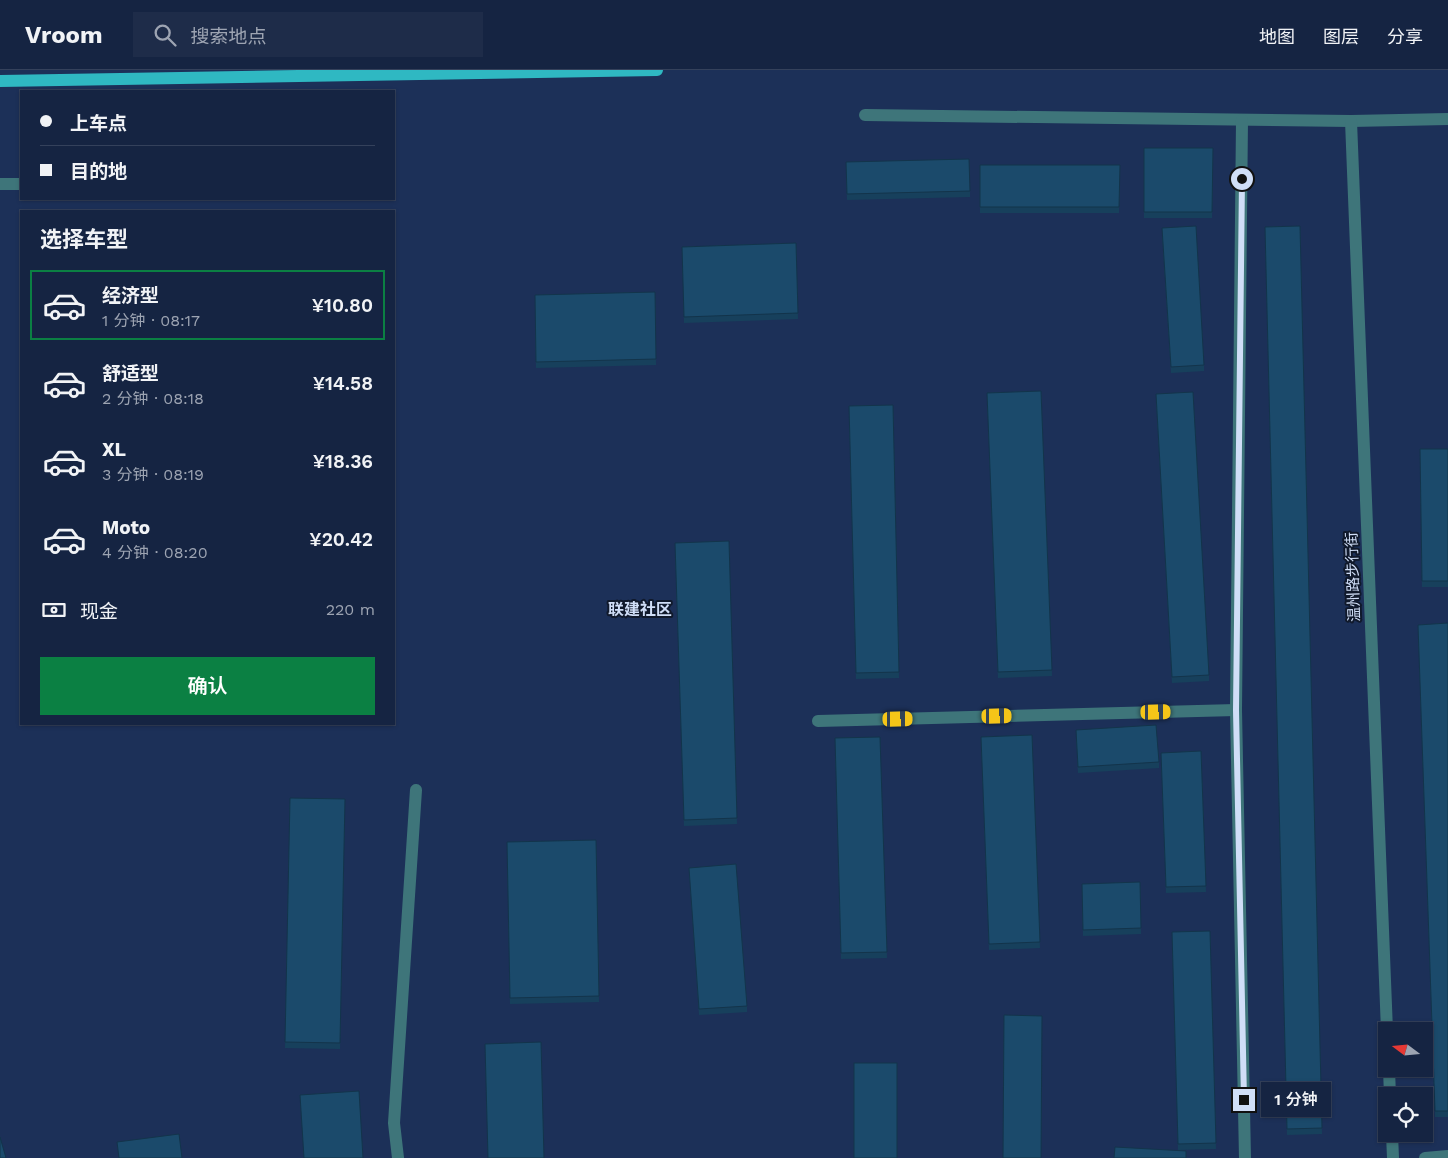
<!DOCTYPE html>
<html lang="zh">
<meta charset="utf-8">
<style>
body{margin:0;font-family:"Work Sans","Noto Sans SC",sans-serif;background:#1e2c49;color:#f1f3f6;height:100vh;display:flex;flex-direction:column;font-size:19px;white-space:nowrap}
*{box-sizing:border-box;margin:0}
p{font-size:16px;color:#9da4b2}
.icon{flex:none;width:28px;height:28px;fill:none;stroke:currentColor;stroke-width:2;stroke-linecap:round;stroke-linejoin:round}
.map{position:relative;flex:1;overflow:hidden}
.details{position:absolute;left:20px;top:140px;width:375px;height:515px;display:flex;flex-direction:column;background:#152442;border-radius:0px;box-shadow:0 1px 4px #0004,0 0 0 1px #34415b}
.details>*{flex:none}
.top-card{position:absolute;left:20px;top:20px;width:375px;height:110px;border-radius:0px;box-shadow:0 1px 4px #0004,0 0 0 1px #34415b;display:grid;align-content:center;height:110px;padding:0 20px;background:#152442}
.needle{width:32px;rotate:286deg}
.buttons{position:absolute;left:1378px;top:952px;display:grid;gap:10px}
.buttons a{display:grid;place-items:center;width:55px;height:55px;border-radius:0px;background:#152442;box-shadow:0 1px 4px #0004,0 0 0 1px #34415b;font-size:25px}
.end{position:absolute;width:22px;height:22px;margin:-11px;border:6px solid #d0def7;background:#111;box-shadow:0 0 0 2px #111}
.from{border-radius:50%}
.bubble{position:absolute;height:35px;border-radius:0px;background:#152442;box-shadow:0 1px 4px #0004,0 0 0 1px #34415b;font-size:16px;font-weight:600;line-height:35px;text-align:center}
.car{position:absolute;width:15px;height:30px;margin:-15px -8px;border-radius:6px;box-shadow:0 0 4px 1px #0007;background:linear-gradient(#f5c518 24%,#345 0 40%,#f5c518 0 76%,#345 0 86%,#f5c518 0)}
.top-card b{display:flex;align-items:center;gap:18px;height:48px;font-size:19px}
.top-card b+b{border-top:1px solid #34415b}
.top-card i{width:12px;height:12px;background:#f1f3f6}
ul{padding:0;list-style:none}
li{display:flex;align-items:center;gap:15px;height:70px;margin:0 10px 8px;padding:0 10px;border:2px solid transparent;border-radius:0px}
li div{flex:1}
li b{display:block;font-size:19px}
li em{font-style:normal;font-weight:600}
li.on{border-color:#0b8043}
li>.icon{width:45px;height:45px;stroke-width:1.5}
h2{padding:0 20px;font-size:22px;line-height:60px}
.pay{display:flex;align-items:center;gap:12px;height:55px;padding:0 20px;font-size:19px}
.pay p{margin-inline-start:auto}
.cta{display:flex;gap:10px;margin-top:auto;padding:10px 20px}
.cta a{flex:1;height:58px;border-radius:0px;background:#0b8043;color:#fff;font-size:20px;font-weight:600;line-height:58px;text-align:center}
header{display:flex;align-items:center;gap:30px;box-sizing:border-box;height:70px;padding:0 25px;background:#152442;border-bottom:1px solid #34415b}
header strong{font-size:24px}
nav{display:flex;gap:28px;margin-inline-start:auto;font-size:18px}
.search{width:350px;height:45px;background:#1e2c49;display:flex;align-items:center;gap:12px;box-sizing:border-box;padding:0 18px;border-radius:0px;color:#9da4b2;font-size:19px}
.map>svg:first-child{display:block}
</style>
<header>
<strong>Vroom</strong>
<div class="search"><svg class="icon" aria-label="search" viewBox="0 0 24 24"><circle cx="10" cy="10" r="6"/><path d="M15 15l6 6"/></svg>搜索地点</div>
<nav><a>地图</a><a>图层</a><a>分享</a></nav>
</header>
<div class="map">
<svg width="1448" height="1088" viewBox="0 0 1448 1088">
<rect width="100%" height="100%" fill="#1c3058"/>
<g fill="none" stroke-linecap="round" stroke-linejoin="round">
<g stroke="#3e757a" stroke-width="12">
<path d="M865,45L1351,51L1448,49"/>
<path d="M1242,50L1236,640L1245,1088"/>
<path d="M1351,51L1387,961"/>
<path d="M0,114H21"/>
<path d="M818,651L1236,640"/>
<path d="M1389,999L1390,1026"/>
<path d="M1392,1064L1393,1088"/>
<path d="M398,1088L394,1053L416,720"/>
<path d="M1425,1088L1448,1086"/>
</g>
<path stroke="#2fb8c2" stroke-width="12" d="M0,11L657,0"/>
</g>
<g fill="#17405c">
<path d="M1144,78H1213L1212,148H1144Z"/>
<path d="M846,92L970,121V127L847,130Z"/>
<path d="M980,95H1120L1119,143H980Z"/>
<path d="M1300,156L1322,1064L1287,1065L1265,157Z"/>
<path d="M1162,164L1204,295V301L1171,303Z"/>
<path d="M796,173L798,249L684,253L682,177Z"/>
<path d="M655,222L656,295L536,298L535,225Z"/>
<path d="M1041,321L1052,606L998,608L987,323Z"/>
<path d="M1156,330L1209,605V611L1172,613Z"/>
<path d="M893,335L899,608L856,609L849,336Z"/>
<path d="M1420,379H1448V517H1422Z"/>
<path d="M729,471L737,754L684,756L675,473Z"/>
<path d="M1448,553V1047H1435L1418,555Z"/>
<path d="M1032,665L1040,878L989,880L981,667Z"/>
<path d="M1076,666L1159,692V698L1078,703Z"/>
<path d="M880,667L887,888L841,889L835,668Z"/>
<path d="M1201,681L1206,822L1166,823L1161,683Z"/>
<path d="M290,728L345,729L340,979L285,978Z"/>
<path d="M596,770L599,932L510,934L507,772Z"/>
<path d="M689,798L747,936V942L699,945Z"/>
<path d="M1140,812L1141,864L1083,866L1082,814Z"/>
<path d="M1210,861L1216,1079L1178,1080L1172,862Z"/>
</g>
<g fill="#1b4a6b" stroke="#13344b">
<path d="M1144,78H1213L1212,142H1144Z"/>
<path d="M969,89L970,121L847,124L846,92Z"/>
<path d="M980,95H1120L1119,137H980Z"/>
<path d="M1196,156L1204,295L1171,297L1162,158Z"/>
<path d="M1300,156L1322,1058L1287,1059L1265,157Z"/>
<path d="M796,173L798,243L684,247L682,177Z"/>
<path d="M655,222L656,289L536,292L535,225Z"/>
<path d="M1041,321L1052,600L998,602L987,323Z"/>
<path d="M1193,322L1209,605L1172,607L1156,324Z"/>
<path d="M893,335L899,602L856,603L849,336Z"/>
<path d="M1420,379H1448V511H1422Z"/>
<path d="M729,471L737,748L684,750L675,473Z"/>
<path d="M1448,553V1041H1435L1418,555Z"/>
<path d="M1156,655L1159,692L1078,697L1076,660Z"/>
<path d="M1032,665L1040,872L989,874L981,667Z"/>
<path d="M880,667L887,882L841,883L835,668Z"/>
<path d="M1201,681L1206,816L1166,817L1161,683Z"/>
<path d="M290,728L345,729L340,973L285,972Z"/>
<path d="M596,770L599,926L510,928L507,772Z"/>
<path d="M736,794L747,936L699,939L689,798Z"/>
<path d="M1140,812L1141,858L1083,860L1082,814Z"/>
<path d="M1210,861L1216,1073L1178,1074L1172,862Z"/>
<path d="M1004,945L1042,946L1041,1088H1003Z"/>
<path d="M541,972L544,1088H488L485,974Z"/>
<rect x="854" y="993" width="43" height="95"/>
<path d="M359,1021L363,1088H304L300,1025Z"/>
<path d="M179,1064L182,1088H119L117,1072Z"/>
<path d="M0,1067L6,1088H0Z"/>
<path d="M1115,1077L1186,1081V1088H1114Z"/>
</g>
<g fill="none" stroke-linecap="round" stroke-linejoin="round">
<path stroke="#d0def7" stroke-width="6" d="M1242,109L1236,640L1244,1030"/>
</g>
<g text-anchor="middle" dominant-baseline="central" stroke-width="4" stroke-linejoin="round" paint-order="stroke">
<g font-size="15" fill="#d0def7" stroke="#10192b">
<text transform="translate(1353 507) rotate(-92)">温州路步行街</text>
</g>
<g font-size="16" font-weight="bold" fill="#d0def7" stroke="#10192b">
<text x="640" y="539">联建社区</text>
</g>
</g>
</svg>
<div class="buttons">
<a><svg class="needle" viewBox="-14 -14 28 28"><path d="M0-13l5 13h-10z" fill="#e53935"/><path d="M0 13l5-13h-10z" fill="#9da4b2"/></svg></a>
<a><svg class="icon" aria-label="locate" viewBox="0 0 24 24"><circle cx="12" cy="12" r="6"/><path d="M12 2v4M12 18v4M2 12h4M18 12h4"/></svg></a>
</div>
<i class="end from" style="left:1242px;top:109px"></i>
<i class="end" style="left:1244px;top:1030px"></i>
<div class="bubble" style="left:1261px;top:1012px;width:70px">1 分钟</div>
<i class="car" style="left:1156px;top:642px;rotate:89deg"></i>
<i class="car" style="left:997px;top:646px;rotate:89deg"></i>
<i class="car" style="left:898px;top:649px;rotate:89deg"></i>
<div class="top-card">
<b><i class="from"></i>上车点</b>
<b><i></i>目的地</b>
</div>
<section class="details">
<h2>选择车型</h2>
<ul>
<li class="on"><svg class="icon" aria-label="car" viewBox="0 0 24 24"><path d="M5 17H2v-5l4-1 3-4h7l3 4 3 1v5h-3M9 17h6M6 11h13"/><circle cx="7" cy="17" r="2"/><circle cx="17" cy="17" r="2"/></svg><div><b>经济型</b><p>1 分钟 · 08:17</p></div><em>¥10.80</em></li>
<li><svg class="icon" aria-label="car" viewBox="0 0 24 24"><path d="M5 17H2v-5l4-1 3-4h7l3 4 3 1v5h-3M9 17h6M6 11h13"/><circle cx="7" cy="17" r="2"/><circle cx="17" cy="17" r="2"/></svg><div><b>舒适型</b><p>2 分钟 · 08:18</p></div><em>¥14.58</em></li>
<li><svg class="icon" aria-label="car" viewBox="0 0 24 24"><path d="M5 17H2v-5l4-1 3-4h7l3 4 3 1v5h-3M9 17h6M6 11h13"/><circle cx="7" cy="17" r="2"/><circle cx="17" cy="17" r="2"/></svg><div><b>XL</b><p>3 分钟 · 08:19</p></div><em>¥18.36</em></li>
<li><svg class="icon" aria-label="car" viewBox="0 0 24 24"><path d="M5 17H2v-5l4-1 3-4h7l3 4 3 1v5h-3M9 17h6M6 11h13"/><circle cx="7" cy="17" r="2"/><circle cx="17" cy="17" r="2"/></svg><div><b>Moto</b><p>4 分钟 · 08:20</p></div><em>¥20.42</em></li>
</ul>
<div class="pay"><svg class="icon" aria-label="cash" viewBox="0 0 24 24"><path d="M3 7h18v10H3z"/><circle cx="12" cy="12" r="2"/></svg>现金<p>220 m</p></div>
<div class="cta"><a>确认</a></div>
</section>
</div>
